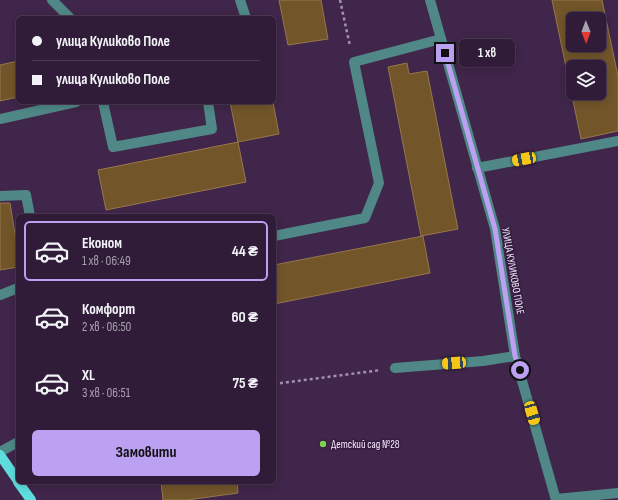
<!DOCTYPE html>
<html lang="uk">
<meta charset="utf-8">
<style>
body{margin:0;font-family:"Sofia Sans Condensed",sans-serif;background:#382540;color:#f1f3f6;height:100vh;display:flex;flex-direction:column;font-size:15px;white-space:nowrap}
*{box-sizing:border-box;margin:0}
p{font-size:13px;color:#a8a1ae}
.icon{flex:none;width:22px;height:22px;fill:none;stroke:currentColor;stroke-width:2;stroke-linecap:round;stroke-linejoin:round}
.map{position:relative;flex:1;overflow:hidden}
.sheet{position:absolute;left:16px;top:214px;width:260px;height:270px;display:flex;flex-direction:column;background:#301c38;border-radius:6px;box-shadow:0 2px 10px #0003,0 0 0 1px #4b3a53}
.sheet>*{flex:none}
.top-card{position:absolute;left:16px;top:16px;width:260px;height:88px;border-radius:6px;box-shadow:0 2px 10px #0003,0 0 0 1px #4b3a53;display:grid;align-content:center;height:88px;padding:0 16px;background:#301c38}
.needle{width:26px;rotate:179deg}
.controls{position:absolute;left:566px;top:12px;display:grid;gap:8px}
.controls a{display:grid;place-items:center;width:40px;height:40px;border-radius:6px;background:#301c38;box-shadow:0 2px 10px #0003,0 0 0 1px #4b3a53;font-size:20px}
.end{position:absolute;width:18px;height:18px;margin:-9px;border:5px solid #bca0f2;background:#111;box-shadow:0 0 0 2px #111}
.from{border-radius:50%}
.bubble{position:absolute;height:28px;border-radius:6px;background:#301c38;box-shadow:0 2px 10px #0003,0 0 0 1px #4b3a53;font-size:13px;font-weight:700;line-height:28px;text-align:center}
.car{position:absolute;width:12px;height:24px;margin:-12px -6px;border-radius:5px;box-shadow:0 0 3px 1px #0007;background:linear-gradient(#f5c518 24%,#345 0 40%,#f5c518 0 76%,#345 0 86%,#f5c518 0)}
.top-card b{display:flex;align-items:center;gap:14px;height:38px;font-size:15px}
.top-card b+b{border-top:1px solid #4b3a53}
.top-card i{width:10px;height:10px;background:#f1f3f6}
ul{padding:7px 0 0;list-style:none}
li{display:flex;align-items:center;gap:12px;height:60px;margin:0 8px 6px;padding:0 8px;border:2px solid transparent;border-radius:6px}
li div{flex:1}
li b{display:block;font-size:15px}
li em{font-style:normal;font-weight:700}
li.on{border-color:#bca0f2}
li>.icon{width:36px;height:36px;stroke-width:1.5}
.cta{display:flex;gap:8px;margin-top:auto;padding:8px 16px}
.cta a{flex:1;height:46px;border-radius:6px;background:#bca0f2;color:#111;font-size:16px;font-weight:700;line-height:46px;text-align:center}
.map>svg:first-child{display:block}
</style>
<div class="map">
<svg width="618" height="500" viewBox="0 0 618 500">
<rect width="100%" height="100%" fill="#40264a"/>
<g fill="#72562a" stroke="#96774c" fill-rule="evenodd">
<path d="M279,0H321L328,39L288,45Z"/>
<path d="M552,0H602L618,76V131L581,139ZM573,19H599V45H573ZM573,67H599V93H573Z"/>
<path d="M18,61V97L0,101V65Z"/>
<path d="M407,63L409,74L427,71L458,229L421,236L388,67Z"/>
<path d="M230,102H273L279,134L238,142Z"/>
<path d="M238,142L246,182L106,210L98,170Z"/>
<path d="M0,203H10L18,253V267L0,270Z"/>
<path d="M423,236L430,273L274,304V265Z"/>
<path d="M161,482H237L238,493L187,500H163Z"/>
</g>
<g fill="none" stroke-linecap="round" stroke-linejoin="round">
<g stroke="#a491ab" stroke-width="2.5" stroke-dasharray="3 3" stroke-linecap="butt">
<path d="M340,0L350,46"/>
<path d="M274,384L381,370"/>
</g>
<g stroke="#508888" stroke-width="10">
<path d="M52,0L70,18"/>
<path d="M240,0L246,18"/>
<path d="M430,0L495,229L515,356L556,500"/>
<path d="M103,102L113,147L212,129L208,102"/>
<path d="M0,119L76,102"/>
<path d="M477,168L618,141"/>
<path d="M0,196L26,195L30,216"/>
<path d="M274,236L365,218L379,183L354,62L441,39"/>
<path d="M0,295L18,288"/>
<path d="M395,368L483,361L515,356"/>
<path d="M0,452L18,442"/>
<path d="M556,499L618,493"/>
</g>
<g stroke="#5fddde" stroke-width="10">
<path d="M0,455L18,481"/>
<path d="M18,482L31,500"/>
</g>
</g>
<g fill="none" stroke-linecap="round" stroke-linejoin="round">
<path stroke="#bca0f2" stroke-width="5" d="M445,53L495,229L515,356L520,370"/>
</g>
<circle fill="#80d051" stroke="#351c40" stroke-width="1.5" cx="323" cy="444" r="4"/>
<g text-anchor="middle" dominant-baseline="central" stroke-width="3" stroke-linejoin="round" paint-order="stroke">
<g font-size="11" fill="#f7eafd" stroke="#351c40">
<text transform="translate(513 271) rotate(80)">УЛИЦА КУЛИКОВО ПОЛЕ</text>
</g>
<g font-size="11" fill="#f7eafd" stroke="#351c40" text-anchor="start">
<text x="331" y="444">Детский сад №28</text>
</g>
</g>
</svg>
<div class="controls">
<a><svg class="needle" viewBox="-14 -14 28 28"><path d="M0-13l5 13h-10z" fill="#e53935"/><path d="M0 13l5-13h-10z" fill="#a8a1ae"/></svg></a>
<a><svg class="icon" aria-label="layers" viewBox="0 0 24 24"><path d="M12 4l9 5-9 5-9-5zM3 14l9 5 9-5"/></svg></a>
</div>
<i class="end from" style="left:520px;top:370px"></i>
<i class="end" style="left:445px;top:53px"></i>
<div class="bubble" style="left:459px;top:39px;width:56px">1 хв</div>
<i class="car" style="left:524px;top:159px;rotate:259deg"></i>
<i class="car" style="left:454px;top:363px;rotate:266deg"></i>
<i class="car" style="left:532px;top:413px;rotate:164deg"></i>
<div class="top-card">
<b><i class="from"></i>улица Куликово Поле</b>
<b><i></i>улица Куликово Поле</b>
</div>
<section class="sheet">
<ul>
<li class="on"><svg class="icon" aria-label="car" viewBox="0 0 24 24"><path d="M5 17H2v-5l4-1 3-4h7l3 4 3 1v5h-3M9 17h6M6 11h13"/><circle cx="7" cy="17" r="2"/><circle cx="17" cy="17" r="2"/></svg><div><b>Економ</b><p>1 хв · 06:49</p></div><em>44 ₴</em></li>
<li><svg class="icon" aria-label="car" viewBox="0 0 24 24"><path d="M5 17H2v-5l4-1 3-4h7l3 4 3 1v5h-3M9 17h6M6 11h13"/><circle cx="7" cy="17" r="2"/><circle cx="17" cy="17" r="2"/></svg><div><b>Комфорт</b><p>2 хв · 06:50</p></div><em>60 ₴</em></li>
<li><svg class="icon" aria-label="car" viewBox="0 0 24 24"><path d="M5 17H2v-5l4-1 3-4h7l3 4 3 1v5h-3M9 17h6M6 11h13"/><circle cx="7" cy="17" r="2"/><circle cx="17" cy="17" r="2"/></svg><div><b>XL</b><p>3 хв · 06:51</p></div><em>75 ₴</em></li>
</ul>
<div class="cta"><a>Замовити</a></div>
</section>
</div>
